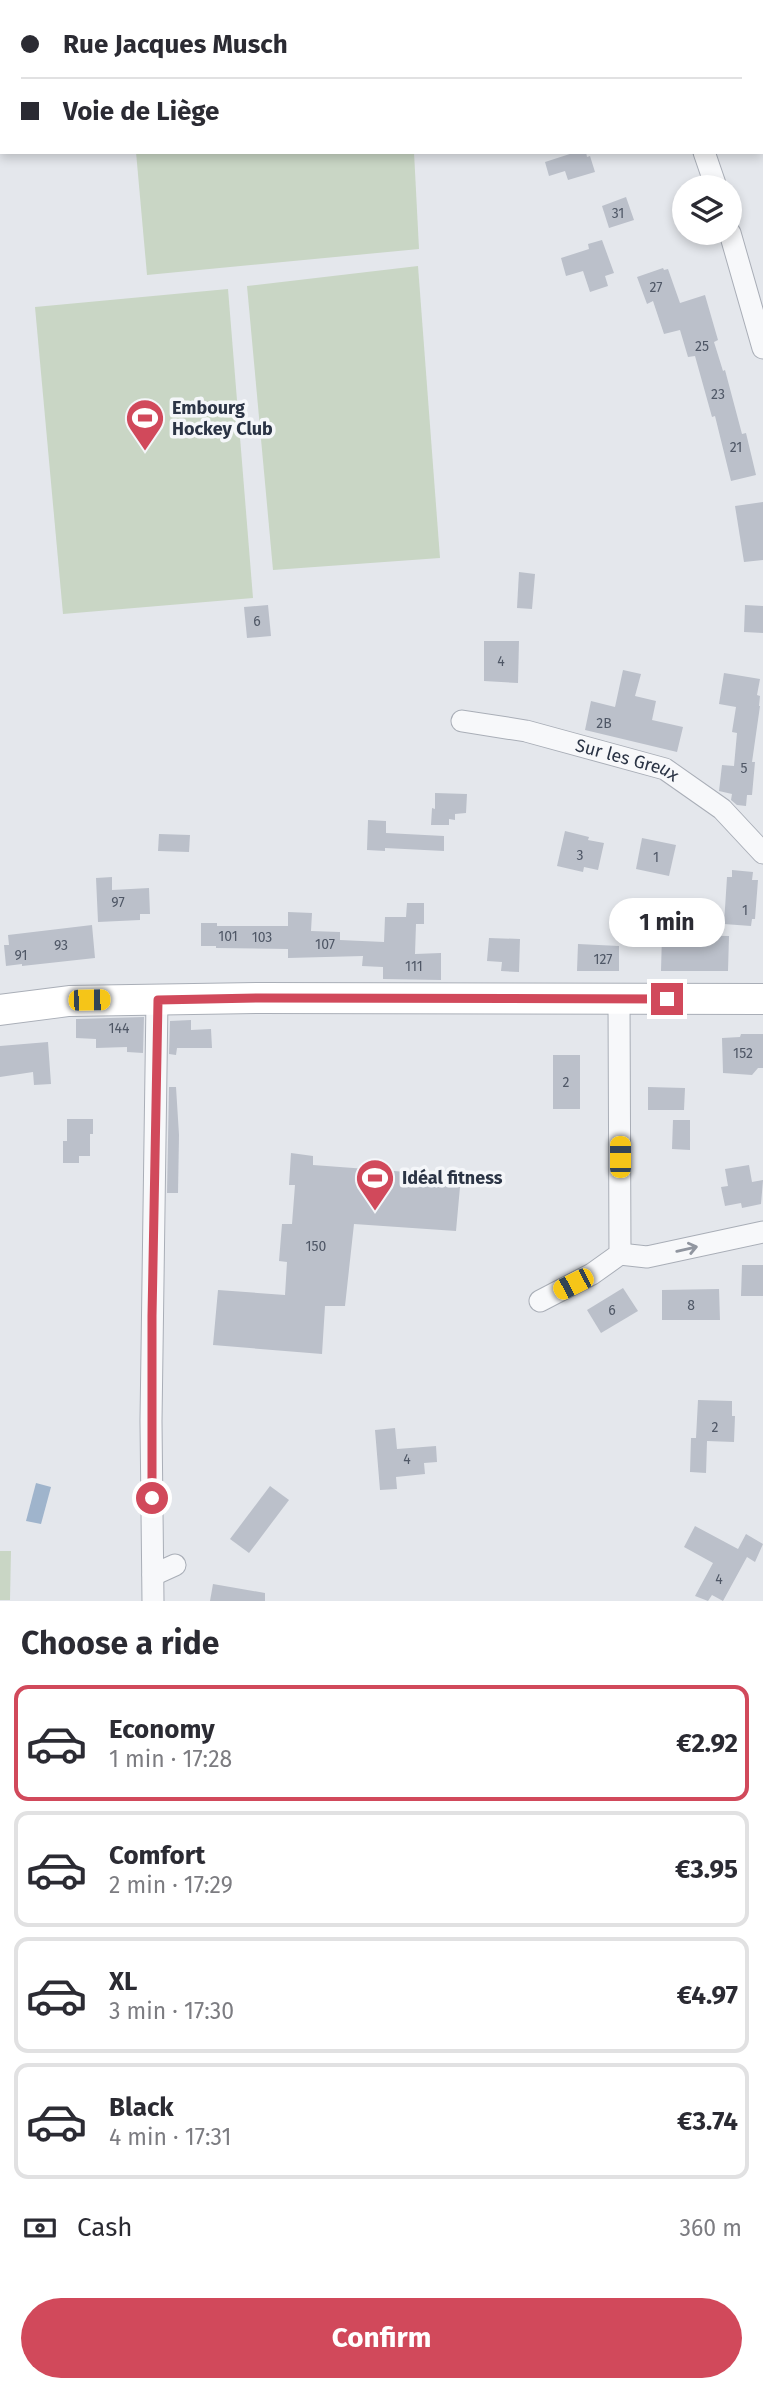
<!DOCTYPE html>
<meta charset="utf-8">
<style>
body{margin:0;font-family:"Fira Sans",sans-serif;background:#f2f2f3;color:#2b2b33;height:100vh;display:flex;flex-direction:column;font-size:26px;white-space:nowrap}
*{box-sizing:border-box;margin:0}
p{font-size:23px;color:#7c7c81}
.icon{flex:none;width:38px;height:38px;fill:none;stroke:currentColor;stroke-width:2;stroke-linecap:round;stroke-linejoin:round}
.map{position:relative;height:1601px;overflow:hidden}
.details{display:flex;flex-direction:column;background:#fff;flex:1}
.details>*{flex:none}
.hud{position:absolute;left:0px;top:0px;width:763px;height:154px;box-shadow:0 4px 10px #0003;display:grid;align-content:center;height:154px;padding:0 21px;background:#fff}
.fabs{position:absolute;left:672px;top:175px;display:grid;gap:14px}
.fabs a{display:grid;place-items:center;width:70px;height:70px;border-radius:50%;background:#fff;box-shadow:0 4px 10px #0003;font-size:35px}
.end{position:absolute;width:32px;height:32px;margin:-16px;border:9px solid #d1495b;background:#fff;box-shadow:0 0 0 4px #fff}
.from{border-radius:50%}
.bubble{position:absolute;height:49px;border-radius:24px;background:#fff;box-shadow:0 4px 10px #0003;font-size:23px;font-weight:700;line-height:49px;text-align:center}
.car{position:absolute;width:21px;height:42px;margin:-21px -10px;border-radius:9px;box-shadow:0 0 5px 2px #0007;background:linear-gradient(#f5c518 24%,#345 0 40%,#f5c518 0 76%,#345 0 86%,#f5c518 0)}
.hud b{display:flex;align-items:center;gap:24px;height:66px;font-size:26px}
.hud b+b{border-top:2px solid #e1e1e2}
.hud i{width:18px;height:18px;background:#2b2b33}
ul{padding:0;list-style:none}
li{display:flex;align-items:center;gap:21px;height:116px;margin:0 14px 10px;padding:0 7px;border:4px solid #e1e1e2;border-radius:14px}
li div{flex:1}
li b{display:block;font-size:26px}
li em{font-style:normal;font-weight:700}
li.on{border-color:#d1495b}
li>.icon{width:63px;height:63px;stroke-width:1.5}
h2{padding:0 21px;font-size:32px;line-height:84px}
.pay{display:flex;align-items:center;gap:18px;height:77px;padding:0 21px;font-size:26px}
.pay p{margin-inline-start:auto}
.action{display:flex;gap:14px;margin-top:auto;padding:14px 21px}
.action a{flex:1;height:80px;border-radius:42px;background:#d1495b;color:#fff;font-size:28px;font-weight:700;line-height:80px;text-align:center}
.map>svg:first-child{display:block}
</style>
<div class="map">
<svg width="763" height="1601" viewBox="0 0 763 1601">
<rect width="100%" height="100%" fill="#e4e7ec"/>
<g fill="#c9d6c5">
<path d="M136,152H414L419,249L147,275Z"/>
<path d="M418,266L440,558L273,570L247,286Z"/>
<path d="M228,289L253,598L63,614L35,307Z"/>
<path d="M0,1551H11L10,1600H0Z"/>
</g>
<path fill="#9fb4cc" d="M36,1483L51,1487L41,1524L26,1521Z"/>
<g fill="#bbc0ca">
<path d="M576,152H586L587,157L590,156L595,172L568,180L565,171L549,176L545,162Z"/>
<path d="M626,197L634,220L609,228L602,206Z"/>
<path d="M602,240L614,273L605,276L608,286L590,292L583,271L566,276L561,258L589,249L588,244Z"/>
<path d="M663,268L664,270L668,269L680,303L705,295L718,340L714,342L723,371L725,370L742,434L746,433L756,475L731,481L715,416L712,417L695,356L688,357L680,330L664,334L653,301L647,304L637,277Z"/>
<path d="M763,502V560L744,562L735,506Z"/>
<path d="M519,572L535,574L532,609L517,608Z"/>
<path d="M268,605L271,636L247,638L244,607Z"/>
<path d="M745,605L763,606V633L744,632Z"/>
<path d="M484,641H519L518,683L484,681Z"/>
<path d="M623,670L641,674L635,696L656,701L652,720L683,727L677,752L585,730L591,701L615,707Z"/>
<path d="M724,673L760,679L757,695L760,696L759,706H760L752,762H755L752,795H747L746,806L737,805L731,800L732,794L719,791L722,765L734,766L737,733L732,732L736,707L719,704Z"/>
<path d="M435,793L467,794L466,813L455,814V820L449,819V825H431L432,808L435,809Z"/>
<path d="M368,820L386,821V833L444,836V851L385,848V851L367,850Z"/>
<path d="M565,831L589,837L588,840L604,843L598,870L584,867L583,872L557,866Z"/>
<path d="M159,834L190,835L189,852L158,851Z"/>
<path d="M642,838L676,845L669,876L636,869Z"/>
<path d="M732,870L753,872L752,880H758L755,919H752L751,926L724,924L727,877H732Z"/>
<path d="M112,877V890L149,888L150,914H140V920L98,922L96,878Z"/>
<path d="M407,903H424V924H416L415,954L441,953V980L383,979V967L362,966L363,956L288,958V949L216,948V946H201V923H217V926H288V912L312,913L311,931L340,932V940L384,942L385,917H406Z"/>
<path d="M92,925L95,958L22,966V964L6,966L4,945H9L8,935Z"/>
<path d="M662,935L729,936L728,971H661Z"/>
<path d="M489,938L520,939L519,972L501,971L502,962L487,961Z"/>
<path d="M578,944L619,946V971H577Z"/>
<path d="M144,1017L143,1053L127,1052V1047L96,1048V1039L76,1038V1019Z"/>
<path d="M191,1020V1030L211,1029L212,1048H177L176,1055L169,1054L170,1021Z"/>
<path d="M741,1034H763V1068H758L752,1075L723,1073L722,1038L740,1037Z"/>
<path d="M48,1042L51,1084L34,1085L33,1072L0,1077V1046Z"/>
<rect x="553" y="1055" width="27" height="54"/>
<path d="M169,1087H176L179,1135L178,1193H167Z"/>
<path d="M648,1087L685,1088L684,1110H648Z"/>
<path d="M67,1119H93V1134H90V1156H79V1163H63V1141H67Z"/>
<path d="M673,1120H690V1150L672,1149Z"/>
<path d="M291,1153L313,1156V1165L461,1176L456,1231L354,1224L345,1306H325L322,1354L213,1345L218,1290L285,1295L287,1262L279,1261L282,1224H292L295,1185H289Z"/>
<path d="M749,1165L752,1182L763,1180L761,1204L742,1208L741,1203L725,1206L721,1187L728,1186L725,1169Z"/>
<path d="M742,1265H763V1296H741Z"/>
<path d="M623,1288L638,1311L601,1333L587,1310Z"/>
<path d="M719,1289L720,1320H662V1290Z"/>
<path d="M698,1400L732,1401V1416H735L734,1442L707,1441L706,1473L690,1472L691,1438H696Z"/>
<path d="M395,1428L397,1449L436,1446L437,1462L424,1463L425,1474L396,1477L397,1489L380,1490L375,1430Z"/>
<path d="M270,1486L289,1500L249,1553L230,1539Z"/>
<path d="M695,1526L738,1549L746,1534L763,1544L755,1562L747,1557L723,1601L712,1595L708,1601L695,1596L713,1563L684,1547Z"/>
<path d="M213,1584L265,1593V1601H210Z"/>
</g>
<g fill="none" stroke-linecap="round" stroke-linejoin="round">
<g stroke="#a9aeb7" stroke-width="23">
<g id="street">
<path d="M619,0L620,2"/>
<path d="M13,2L19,0"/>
<path d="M704,152L716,187"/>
<path d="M730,233L763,348"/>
<path id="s1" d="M462,721L526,731L665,769L722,809L763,853"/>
<path d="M620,1254L647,1257L763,1232"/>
<path d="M540,1301L592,1274L620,1254L619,999"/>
<path d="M153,1575L175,1565"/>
<path d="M153,1601L151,1421L157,1000"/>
</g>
</g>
<g stroke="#a9aeb7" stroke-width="32">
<path id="secondary" d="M0,1010L69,1001L259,998L763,999"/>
</g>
<use href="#street" stroke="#f7f8fa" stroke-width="21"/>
<use href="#secondary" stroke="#fff" stroke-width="30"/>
</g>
<defs><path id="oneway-shaft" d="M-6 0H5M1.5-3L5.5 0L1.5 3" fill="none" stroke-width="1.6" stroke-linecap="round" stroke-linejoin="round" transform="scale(1.75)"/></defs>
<use stroke="#9196a0" href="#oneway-shaft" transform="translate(687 1249) rotate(-13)"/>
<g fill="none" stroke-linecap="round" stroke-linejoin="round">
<path stroke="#d1495b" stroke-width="9" d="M152,1498V1316L158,1000L259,998L667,999"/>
</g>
<defs>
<g id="stadium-pin" transform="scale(2.0125)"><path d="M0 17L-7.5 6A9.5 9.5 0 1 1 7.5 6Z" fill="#d1495b" stroke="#f4f6f9"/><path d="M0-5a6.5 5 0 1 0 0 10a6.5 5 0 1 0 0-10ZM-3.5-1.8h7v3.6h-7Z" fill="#fff"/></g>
</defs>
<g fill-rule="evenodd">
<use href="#stadium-pin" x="145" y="418"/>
<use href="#stadium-pin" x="375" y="1178"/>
</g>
<g text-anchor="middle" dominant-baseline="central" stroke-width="7" stroke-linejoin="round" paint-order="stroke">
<g font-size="14" fill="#4f5766">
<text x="618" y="213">31</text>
<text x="656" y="287">27</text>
<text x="702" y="346">25</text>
<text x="718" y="394">23</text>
<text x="736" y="447">21</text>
<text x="257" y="621">6</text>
<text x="501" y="661">4</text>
<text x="604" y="723">2B</text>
<text x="744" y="768">5</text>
<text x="580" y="855">3</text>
<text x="656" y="857">1</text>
<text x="118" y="902">97</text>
<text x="745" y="910">1</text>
<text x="228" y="936">101</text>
<text x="262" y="937">103</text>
<text x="325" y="944">107</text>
<text x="61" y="945">93</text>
<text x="21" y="955">91</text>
<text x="603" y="959">127</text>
<text x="414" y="966">111</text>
<text x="119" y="1028">144</text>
<text x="743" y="1053">152</text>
<text x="566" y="1082">2</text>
<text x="316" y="1246">150</text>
<text x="691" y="1305">8</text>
<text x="612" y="1310">6</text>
<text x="715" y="1427">2</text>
<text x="407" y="1459">4</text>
<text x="719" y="1579">4</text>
</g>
<g font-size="18" font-weight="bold" fill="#2b3445" stroke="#f4f6f9" text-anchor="start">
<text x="172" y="408">Embourg<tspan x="172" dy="21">Hockey Club</tspan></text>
<text x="402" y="1178">Idéal fitness</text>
</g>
<g font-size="18" fill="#2b3445" stroke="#f4f6f9">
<text stroke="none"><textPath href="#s1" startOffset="170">Sur les Greux</textPath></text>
</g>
</g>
</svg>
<div class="fabs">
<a><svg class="icon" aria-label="layers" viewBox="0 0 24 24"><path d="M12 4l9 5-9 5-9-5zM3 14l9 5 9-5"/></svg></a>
</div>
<i class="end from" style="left:152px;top:1498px"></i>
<i class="end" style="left:667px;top:999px"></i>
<div class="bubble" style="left:609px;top:898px;width:116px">1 min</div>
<i class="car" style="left:89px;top:1000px;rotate:89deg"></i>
<i class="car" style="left:620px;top:1157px;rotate:0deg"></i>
<i class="car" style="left:573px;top:1284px;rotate:243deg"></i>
<div class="hud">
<b><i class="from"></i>Rue Jacques Musch</b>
<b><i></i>Voie de Liège</b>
</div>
</div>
<section class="details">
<h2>Choose a ride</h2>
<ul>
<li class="on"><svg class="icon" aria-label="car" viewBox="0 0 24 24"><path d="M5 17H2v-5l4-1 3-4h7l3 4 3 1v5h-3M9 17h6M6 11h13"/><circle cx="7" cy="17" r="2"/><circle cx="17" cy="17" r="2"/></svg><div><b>Economy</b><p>1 min · 17:28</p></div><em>€2.92</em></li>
<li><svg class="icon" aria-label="car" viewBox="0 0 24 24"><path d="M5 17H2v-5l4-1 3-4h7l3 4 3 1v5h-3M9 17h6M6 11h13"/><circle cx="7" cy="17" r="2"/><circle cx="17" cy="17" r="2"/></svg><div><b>Comfort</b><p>2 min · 17:29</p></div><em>€3.95</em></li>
<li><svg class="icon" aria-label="car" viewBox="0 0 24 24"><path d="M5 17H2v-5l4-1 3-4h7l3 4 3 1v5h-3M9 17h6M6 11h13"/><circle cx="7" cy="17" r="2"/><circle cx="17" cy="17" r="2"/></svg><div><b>XL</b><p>3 min · 17:30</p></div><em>€4.97</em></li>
<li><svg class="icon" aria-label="car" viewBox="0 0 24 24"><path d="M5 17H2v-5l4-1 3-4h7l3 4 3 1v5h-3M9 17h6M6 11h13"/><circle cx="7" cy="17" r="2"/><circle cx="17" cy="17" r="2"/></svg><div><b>Black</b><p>4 min · 17:31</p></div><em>€3.74</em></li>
</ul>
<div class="pay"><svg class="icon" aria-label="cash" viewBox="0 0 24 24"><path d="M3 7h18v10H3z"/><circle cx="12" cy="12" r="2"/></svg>Cash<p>360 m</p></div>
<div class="action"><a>Confirm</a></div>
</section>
